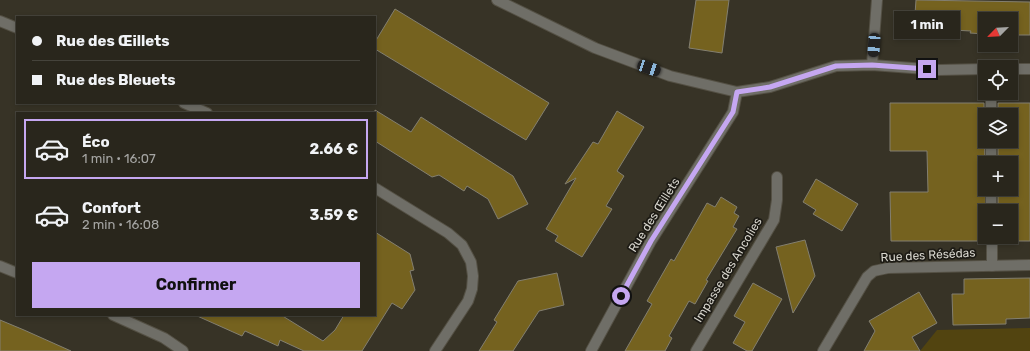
<!DOCTYPE html>
<html lang="fr">
<meta charset="utf-8">
<style>
body{margin:0;font-family:Rubik,sans-serif;background:#312e25;color:#f1f3f6;height:100vh;display:flex;flex-direction:column;font-size:15px;white-space:nowrap}
*{box-sizing:border-box;margin:0}
p{font-size:13px;color:#a5a5a3}
.icon{flex:none;width:22px;height:22px;fill:none;stroke:currentColor;stroke-width:2;stroke-linecap:round;stroke-linejoin:round}
.map{position:relative;flex:1;overflow:hidden}
.details{position:absolute;left:16px;top:112px;width:360px;height:204px;display:flex;flex-direction:column;background:#29261c;border-radius:0px;box-shadow:0 2px 6px #0003,0 0 0 1px #45433b}
.details>*{flex:none}
.hud{position:absolute;left:16px;top:16px;width:360px;height:88px;border-radius:0px;box-shadow:0 2px 6px #0003,0 0 0 1px #45433b;display:grid;align-content:center;height:88px;padding:0 16px;background:#29261c}
.needle{width:26px;rotate:246deg}
.fabs{position:absolute;left:978px;top:12px;display:grid;gap:8px}
.fabs a{display:grid;place-items:center;width:40px;height:40px;border-radius:0px;background:#29261c;box-shadow:0 2px 6px #0003,0 0 0 1px #45433b;font-size:20px}
.end{position:absolute;width:18px;height:18px;margin:-9px;border:5px solid #c5a7f1;background:#111;box-shadow:0 0 0 2px #111}
.from{border-radius:50%}
.bubble{position:absolute;height:28px;border-radius:0px;background:#29261c;box-shadow:0 2px 6px #0003,0 0 0 1px #45433b;font-size:13px;font-weight:700;line-height:28px;text-align:center}
.car{position:absolute;width:12px;height:24px;margin:-12px -6px;border-radius:5px;box-shadow:0 0 3px 1px #0007;background:linear-gradient(#222 24%,#8ab4d8 0 40%,#222 0 76%,#8ab4d8 0 86%,#222 0)}
.hud b{display:flex;align-items:center;gap:14px;height:38px;font-size:15px}
.hud b+b{border-top:1px solid #45433b}
.hud i{width:10px;height:10px;background:#f1f3f6}
ul{padding:7px 0 0;list-style:none}
li{display:flex;align-items:center;gap:12px;height:60px;margin:0 8px 6px;padding:0 8px;border:2px solid transparent;border-radius:0px}
li div{flex:1}
li b{display:block;font-size:15px}
li em{font-style:normal;font-weight:700}
li.active{border-color:#c5a7f1}
li>.icon{width:36px;height:36px;stroke-width:1.5}
.action{display:flex;gap:8px;margin-top:auto;padding:8px 16px}
.action a{flex:1;height:46px;border-radius:0px;background:#c5a7f1;color:#111;font-size:16px;font-weight:700;line-height:46px;text-align:center}
.map>svg:first-child{display:block}
</style>
<div class="map">
<svg width="1030" height="351" viewBox="0 0 1030 351">
<rect width="100%" height="100%" fill="#373326"/>
<path fill="#524410" d="M1030,328V351H920L937,330Z"/>
<g fill="#75621f" stroke="#837f70">
<path d="M696,0H729L722,53L689,48Z"/>
<path d="M916,0L1030,2V35H1011V19H985V34L970,33L971,31L914,28Z"/>
<path d="M395,9L549,103L526,140L375,49V42Z"/>
<path d="M890,103H984L986,241H891L890,192H928L927,151H890Z"/>
<path d="M998,103H1030V241H998V237H1011V211H998V189H1011V163H998V141H1011V115H998Z"/>
<path d="M375,110L411,132L421,117L513,176L528,204L498,219L488,199L467,186L464,191L439,175L432,177L375,141Z"/>
<path d="M617,111L644,127L617,171L624,176L606,206L612,209L582,257L555,241L558,236L546,229L576,178L565,184L593,142L598,144Z"/>
<path d="M816,179L858,204L842,231L813,214L816,210L803,202Z"/>
<path d="M721,197L737,207L734,213L739,216L733,227L737,229L706,280L708,281L695,304L689,301L669,336L672,338L665,351H625L652,304L647,301L671,259L674,261L707,203L715,207Z"/>
<path d="M375,232L410,254L414,270L410,271L415,290L402,309L392,303L362,351H304L280,340L278,346L245,331L242,336L195,315H281L323,341L335,330L344,315H375Z"/>
<path d="M805,240L815,276L793,313L776,247Z"/>
<path d="M557,273L564,305L539,311L513,351H479L497,322L494,320L518,281Z"/>
<path d="M1030,278V318L1006,319V324L953,325L952,294H964V279Z"/>
<path d="M753,283L782,299L752,351H747L733,343L745,322L734,316Z"/>
<path d="M919,292L937,323L912,337L920,351H864L875,331L869,321Z"/>
<path d="M0,320L24,330L71,351H0Z"/>
</g>
<g fill="none" stroke-linecap="round" stroke-linejoin="round">
<g stroke="#545044" stroke-width="12">
<g id="minor">
<path d="M497,0L595,48L670,76L737,92L770,87L836,66L872,65L939,70L985,69"/>
<path d="M0,21L17,28"/>
<path d="M872,65L877,0"/>
<path d="M1011,69H1030"/>
<path d="M991,93V115"/>
<path d="M184,103L207,113"/>
<path d="M991,141V163"/>
<path d="M375,188L448,233L462,245L471,262L473,276L472,289L468,301L435,351"/>
<path d="M991,189V211"/>
<path d="M992,237V266"/>
<path d="M0,266L17,273"/>
<path d="M113,315L164,338L183,351"/>
<path d="M591,351L651,241L733,112L737,92"/>
<path d="M696,351L774,220L777,200V177"/>
<path d="M823,351L867,277L874,271L888,268L1030,265"/>
</g>
</g>
<use href="#minor" stroke="#6f6e67" stroke-width="10"/>
</g>
<g fill="none" stroke-linecap="round" stroke-linejoin="round">
<path stroke="#c5a7f1" stroke-width="5" d="M621,296L651,241L733,112L737,92L770,87L836,66L872,65L927,69"/>
</g>
<g text-anchor="middle" dominant-baseline="central" stroke-width="3.5" stroke-linejoin="round" paint-order="stroke">
<g font-size="12" fill="#d8d6ce" stroke="#1d1b15">
<text transform="translate(654 215) rotate(-58)">Rue des Œillets</text>
<text transform="translate(928 255) rotate(-3)">Rue des Résédas</text>
<text transform="translate(728 270) rotate(-59)">Impasse des Ancolies</text>
</g>
</g>
</svg>
<div class="fabs">
<a><svg class="needle" viewBox="-14 -14 28 28"><path d="M0-13l5 13h-10z" fill="#e53935"/><path d="M0 13l5-13h-10z" fill="#a5a5a3"/></svg></a>
<a><svg class="icon" aria-label="locate" viewBox="0 0 24 24"><circle cx="12" cy="12" r="6"/><path d="M12 2v4M12 18v4M2 12h4M18 12h4"/></svg></a>
<a><svg class="icon" aria-label="layers" viewBox="0 0 24 24"><path d="M12 4l9 5-9 5-9-5zM3 14l9 5 9-5"/></svg></a>
<a>+</a>
<a>−</a>
</div>
<i class="end from" style="left:621px;top:296px"></i>
<i class="end" style="left:927px;top:69px"></i>
<div class="bubble" style="left:894px;top:11px;width:66px">1 min</div>
<i class="car" style="left:874px;top:45px;rotate:184deg"></i>
<i class="car" style="left:649px;top:68px;rotate:109deg"></i>
<div class="hud">
<b><i class="from"></i>Rue des Œillets</b>
<b><i></i>Rue des Bleuets</b>
</div>
<section class="details">
<ul>
<li class="active"><svg class="icon" aria-label="car" viewBox="0 0 24 24"><path d="M5 17H2v-5l4-1 3-4h7l3 4 3 1v5h-3M9 17h6M6 11h13"/><circle cx="7" cy="17" r="2"/><circle cx="17" cy="17" r="2"/></svg><div><b>Éco</b><p>1 min · 16:07</p></div><em>2.66 €</em></li>
<li><svg class="icon" aria-label="car" viewBox="0 0 24 24"><path d="M5 17H2v-5l4-1 3-4h7l3 4 3 1v5h-3M9 17h6M6 11h13"/><circle cx="7" cy="17" r="2"/><circle cx="17" cy="17" r="2"/></svg><div><b>Confort</b><p>2 min · 16:08</p></div><em>3.59 €</em></li>
</ul>
<div class="action"><a>Confirmer</a></div>
</section>
</div>
